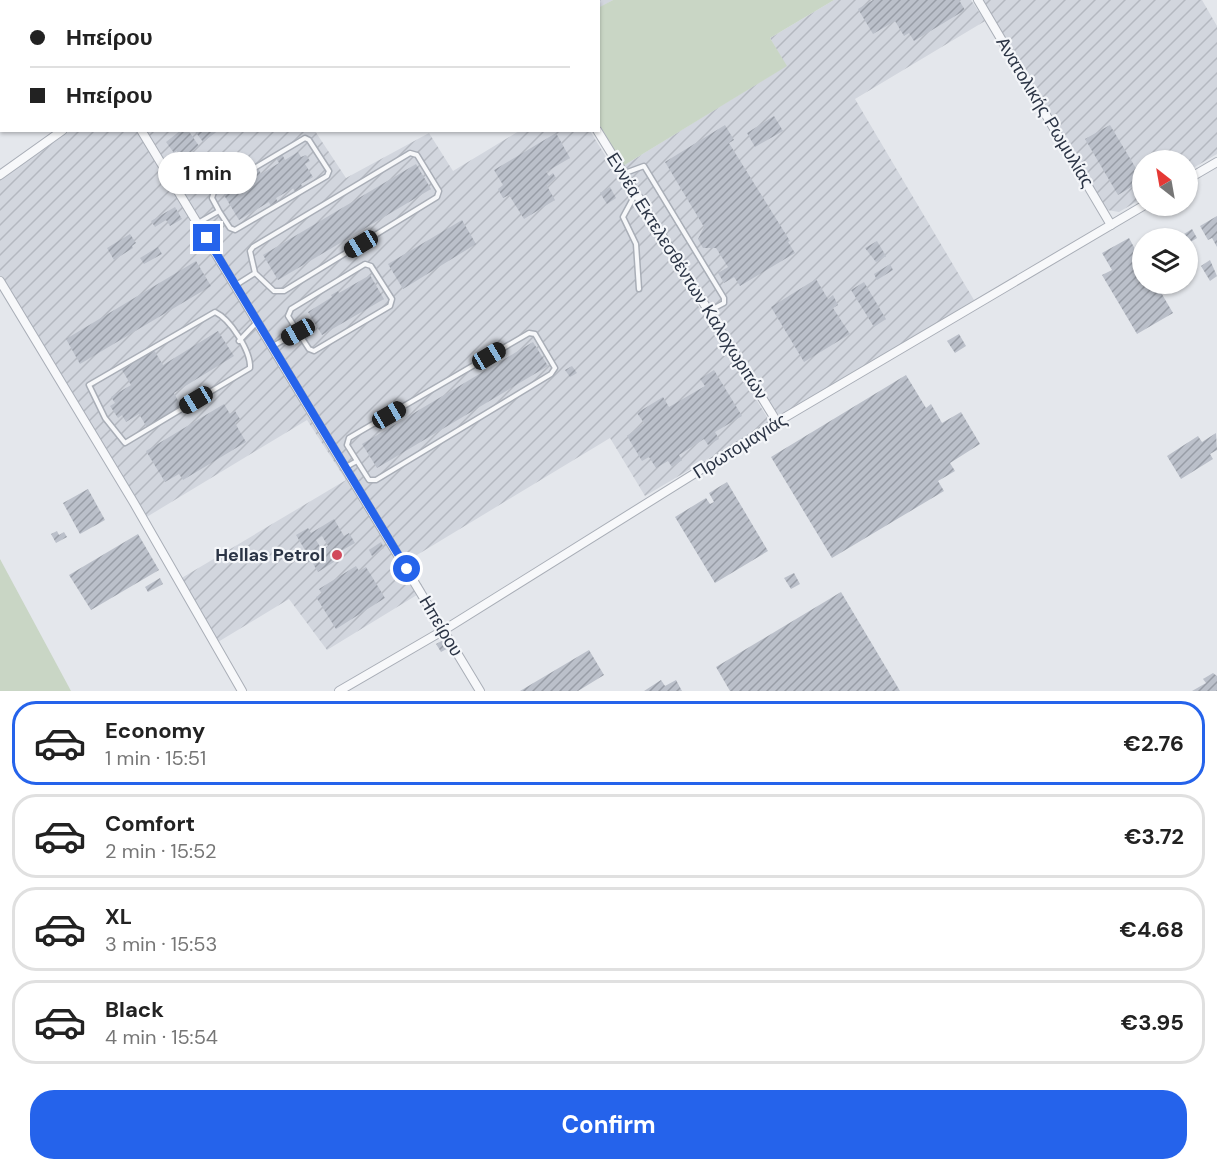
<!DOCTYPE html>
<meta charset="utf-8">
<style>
body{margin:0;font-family:"DM Sans",sans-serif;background:#f2f2f2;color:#222;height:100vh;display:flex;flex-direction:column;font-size:22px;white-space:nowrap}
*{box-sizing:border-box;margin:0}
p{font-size:20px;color:#767676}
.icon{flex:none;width:33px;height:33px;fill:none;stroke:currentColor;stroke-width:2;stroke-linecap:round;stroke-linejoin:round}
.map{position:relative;height:691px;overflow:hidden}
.details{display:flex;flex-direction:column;background:#fff;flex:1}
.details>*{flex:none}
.top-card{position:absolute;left:0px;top:0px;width:600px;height:132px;box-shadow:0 2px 4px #0004;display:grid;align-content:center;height:132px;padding:0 30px;background:#fff}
.needle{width:39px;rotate:329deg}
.fabs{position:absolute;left:1132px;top:150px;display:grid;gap:12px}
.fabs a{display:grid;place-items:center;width:66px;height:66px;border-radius:50%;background:#fff;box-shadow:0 2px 4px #0004;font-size:30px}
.end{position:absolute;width:27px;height:27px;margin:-14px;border:8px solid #2563eb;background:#fff;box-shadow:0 0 0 3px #fff}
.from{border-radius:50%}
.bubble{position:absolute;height:42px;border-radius:21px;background:#fff;box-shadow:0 2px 4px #0004;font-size:20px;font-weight:700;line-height:42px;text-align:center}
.car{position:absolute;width:18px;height:36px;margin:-18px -9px;border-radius:8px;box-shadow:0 0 4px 2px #0007;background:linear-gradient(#222 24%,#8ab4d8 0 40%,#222 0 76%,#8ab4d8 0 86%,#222 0)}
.top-card b{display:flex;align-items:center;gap:21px;height:57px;font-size:22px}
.top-card b+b{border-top:2px solid #e0e0e0}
.top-card i{width:15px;height:15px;background:#222}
ul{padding:10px 0 0;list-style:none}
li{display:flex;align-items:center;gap:18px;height:84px;margin:0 12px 9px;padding:0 18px;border:3px solid #e0e0e0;border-radius:24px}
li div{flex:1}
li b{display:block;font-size:22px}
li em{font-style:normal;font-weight:700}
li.on{border-color:#2563eb}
li>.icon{width:54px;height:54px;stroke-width:1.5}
.button{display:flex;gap:12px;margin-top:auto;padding:12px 30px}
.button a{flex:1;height:69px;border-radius:24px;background:#2563eb;color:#fff;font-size:24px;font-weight:700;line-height:69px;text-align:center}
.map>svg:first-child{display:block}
</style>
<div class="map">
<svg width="1217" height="691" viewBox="0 0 1217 691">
<defs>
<pattern id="industrial-furrows" width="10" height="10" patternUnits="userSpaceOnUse" patternTransform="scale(1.5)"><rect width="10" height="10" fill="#d2d6de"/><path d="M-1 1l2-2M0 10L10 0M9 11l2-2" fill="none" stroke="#b4b8c0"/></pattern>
<pattern id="building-hatch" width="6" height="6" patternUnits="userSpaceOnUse" patternTransform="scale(1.5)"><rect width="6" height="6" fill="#bbc0ca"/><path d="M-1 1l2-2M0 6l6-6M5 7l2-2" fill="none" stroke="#989da6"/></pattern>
</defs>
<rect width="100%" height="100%" fill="#e4e7ec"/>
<g fill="url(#industrial-furrows)">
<path d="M350,0H613L599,8L598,2Z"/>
<path d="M834,0H971L985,21L855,99L974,300L783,416L776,413L623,166L786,66L770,38Z"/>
<path d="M982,0H1202L1217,26V154L1188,171V160H1143V198L1119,212L1107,210Z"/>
<path d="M70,131H315L346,178L429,133L453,171L519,131H590L770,422L645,496L610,438L407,561L425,590L327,650L289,599L218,642L180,579L346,480L307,420L145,518L0,277V180Z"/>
</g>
<g fill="#c9d6c5">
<path d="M613,0H834L770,38L787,66L623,166L599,124L598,8Z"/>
<path d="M0,559L71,691H0Z"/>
</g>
<g fill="url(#building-hatch)" fill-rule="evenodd">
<path d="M873,0H959L965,10L914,41L909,33L904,36L895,21L873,34L858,9Z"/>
<path d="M774,116L783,131L755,147L747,133Z"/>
<path d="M725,125L734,140L729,143L790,241L788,242L795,253L740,286L734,277L724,283L718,273L728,267L716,248H703L698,239L704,227L665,162Z"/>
<path d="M1110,125L1143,180L1118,195L1085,139Z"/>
<path d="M181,130H188L199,146L183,158L177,151L174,153L166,142Z"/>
<path d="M194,130H219L203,142Z"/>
<path d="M556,133L570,158L546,172L549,176L553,173L556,178L547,186L555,200L524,219L509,195L503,198L498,189L503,185L494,170Z"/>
<path d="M298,152L301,157L306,155L310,161L305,164L313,177L301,184L303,188L295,192L293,188L276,198L278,203L271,207L269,202L239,220L224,195L254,178L251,172L258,168L261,174L279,163L276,158L282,154L285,160Z"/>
<path d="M416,164L431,189L278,280L263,255Z"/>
<path d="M610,187L616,198L607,204L600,193Z"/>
<path d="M175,207L182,219L170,226L166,220L155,227L151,221Z"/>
<path d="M1217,216V247L1212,238L1208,240L1200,226Z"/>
<path d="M462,220L476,244L403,289L388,264Z"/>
<path d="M1192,229L1197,238L1189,243L1184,234Z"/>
<path d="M130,234L136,243L132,246L133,248L114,260L107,248Z"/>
<path d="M1129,238L1135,249L1143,244V284H1156L1173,313L1137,334L1102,275L1112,270L1102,253Z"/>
<path d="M877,241L886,256L876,262L865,248Z"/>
<path d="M158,247L162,254L144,264L140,258Z"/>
<path d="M1210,260L1217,276L1210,281L1201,266Z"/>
<path d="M196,261L211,286L80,364L66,339Z"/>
<path d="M890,264L893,270L877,280L874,274Z"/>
<path d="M370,275L384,299L322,335L308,312L332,297L331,295L338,291L339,293Z"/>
<path d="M816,279L828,299L833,295L838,305L833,308L850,334L804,362L771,307Z"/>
<path d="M864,282L886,319L874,327L851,290Z"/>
<path d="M218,331L234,356L174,393L182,408L148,429L139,414L126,422L122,415L118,418L110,406L115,403L111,397L131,385L122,370L154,350L163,365Z"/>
<path d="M959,334L966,346L955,353L947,341Z"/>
<path d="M533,342L548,366L377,468L362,444Z"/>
<path d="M572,366L577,373L570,377L565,370Z"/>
<path d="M714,370L742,416L715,432L719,439L708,445L704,439L679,455L682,460L672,467L668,461L656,468L649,457L642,461L627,436L644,423L637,413L663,397L669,407L705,386L700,379Z"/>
<path d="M906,375L926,408L931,404L942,423L961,412L980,444L950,463L955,471L938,481L944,491L832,558L771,457Z"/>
<path d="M224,404L230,414L235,411L240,419L235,423L246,442L183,480L179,474L165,482L146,451Z"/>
<path d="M1216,433L1217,450L1210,454L1213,459L1181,479L1167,456L1198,436L1202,442Z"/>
<path d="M727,482L768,551L715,583L675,517L706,498L710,504L714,502L709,493Z"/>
<path d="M88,489L105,520L80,534L63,503Z"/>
<path d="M334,519L344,536L349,533L355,543L334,555L337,560L318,572L296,535L308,528L311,533ZM322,536L328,546L322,550L316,540Z"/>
<path d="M57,531L59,535L64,532L67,537L56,543L51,534Z"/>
<path d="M138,534L159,570L91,610L69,575Z"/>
<path d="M381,542L384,548L372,556L369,550Z"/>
<path d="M356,566L359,571L366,567L385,598L336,629L316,597L322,594L319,589Z"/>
<path d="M794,573L800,584L791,589L784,578Z"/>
<path d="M160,578L163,584L148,592L145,587Z"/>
<path d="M841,592L900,691H730L716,667Z"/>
<path d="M447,638L452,646L441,652L436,644Z"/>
<path d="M589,650L604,675L578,691H520Z"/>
<path d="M1213,673L1217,676V691H1192L1206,683L1203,679Z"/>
<path d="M661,680L665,686L676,680L682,691H644Z"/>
</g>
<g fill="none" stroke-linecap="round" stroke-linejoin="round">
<g stroke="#a9aeb7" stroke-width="7">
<g id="lane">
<path d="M100,2L103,0"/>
<path d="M625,173L644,166L724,298V303L709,311"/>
<path d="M636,193L623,217L636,244L639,289"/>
<path d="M198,223L219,211L230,228L235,230L327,176L329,171L309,140L305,138L214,192L212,198L219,211"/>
<path d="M236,285L255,273L274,291H284L437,197L439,191L417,155L410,153L253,247L250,251L255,273"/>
<path d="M215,312C230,319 251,351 250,368L125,443L105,418L89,385Z"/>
<path d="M239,341L257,322"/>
<path d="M273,346L298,332L309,349L314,351L390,306L392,299L371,266L365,264L291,309L288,316L298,332"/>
<path d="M346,467L357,461L369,480H376L551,374L555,368L535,334L529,333L349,438L347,445L357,461"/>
</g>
</g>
<g stroke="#a9aeb7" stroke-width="10">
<g id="street">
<path d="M62,0L63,2"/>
<path d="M520,0L521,2"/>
<path d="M978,0L1111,225"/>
<path d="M250,2L252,0"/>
<path d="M141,130L480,691"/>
<path d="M597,130L777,422"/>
<path d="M0,175L63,130"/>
<path d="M1188,179L1217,162"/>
<path d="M0,281L134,503L242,691"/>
<path d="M339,691L444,630L777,422L1143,206"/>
</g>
</g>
<use href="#lane" stroke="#f7f8fa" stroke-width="4"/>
<use href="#street" stroke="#f7f8fa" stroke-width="8"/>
</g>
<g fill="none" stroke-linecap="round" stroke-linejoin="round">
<path stroke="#2563eb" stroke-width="8" d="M207,238L407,569"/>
</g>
<circle fill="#d1495b" stroke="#f4f6f9" stroke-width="2" cx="337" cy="555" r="6"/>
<g text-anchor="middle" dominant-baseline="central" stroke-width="4.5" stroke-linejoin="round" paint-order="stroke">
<g font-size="18" fill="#2b3445" stroke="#f4f6f9">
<text transform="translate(1045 112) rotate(59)">Ανατολικής Ρωμυλίας</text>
<text transform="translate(687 276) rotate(58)">Εννέα Εκτελεσθέντων Καλοχωριτών</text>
<text transform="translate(740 446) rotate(-32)">Πρωτομαγιάς</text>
<text transform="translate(441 626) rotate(59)">Ηπείρου</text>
</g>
<g font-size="18" font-weight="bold" fill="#2b3445" stroke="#f4f6f9" text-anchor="end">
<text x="325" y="555">Hellas Petrol</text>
</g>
</g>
</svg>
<div class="fabs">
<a><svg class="needle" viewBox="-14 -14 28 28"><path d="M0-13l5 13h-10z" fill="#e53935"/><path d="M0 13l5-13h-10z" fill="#767676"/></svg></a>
<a><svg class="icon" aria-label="layers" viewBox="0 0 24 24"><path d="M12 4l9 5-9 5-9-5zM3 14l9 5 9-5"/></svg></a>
</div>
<i class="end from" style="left:407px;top:569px"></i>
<i class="end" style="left:207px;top:238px"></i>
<div class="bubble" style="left:158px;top:152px;width:99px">1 min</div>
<i class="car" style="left:361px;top:244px;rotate:239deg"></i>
<i class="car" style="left:298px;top:332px;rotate:241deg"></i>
<i class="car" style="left:489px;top:356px;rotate:59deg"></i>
<i class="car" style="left:196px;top:400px;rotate:239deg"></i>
<i class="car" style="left:389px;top:415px;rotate:60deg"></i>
<div class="top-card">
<b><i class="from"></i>Ηπείρου</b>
<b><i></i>Ηπείρου</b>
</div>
</div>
<section class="details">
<ul>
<li class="on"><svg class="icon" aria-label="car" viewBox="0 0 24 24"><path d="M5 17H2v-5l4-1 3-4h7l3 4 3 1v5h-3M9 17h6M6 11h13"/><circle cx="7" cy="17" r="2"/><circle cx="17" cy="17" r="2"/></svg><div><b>Economy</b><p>1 min · 15:51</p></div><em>€2.76</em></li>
<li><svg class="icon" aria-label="car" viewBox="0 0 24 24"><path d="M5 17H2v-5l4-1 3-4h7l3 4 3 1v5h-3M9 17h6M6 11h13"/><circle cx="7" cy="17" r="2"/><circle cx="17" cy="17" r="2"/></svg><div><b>Comfort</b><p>2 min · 15:52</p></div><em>€3.72</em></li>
<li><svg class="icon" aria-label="car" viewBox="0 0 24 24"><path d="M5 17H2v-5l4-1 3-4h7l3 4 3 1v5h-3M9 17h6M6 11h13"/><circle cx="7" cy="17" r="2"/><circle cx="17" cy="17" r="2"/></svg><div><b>XL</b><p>3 min · 15:53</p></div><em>€4.68</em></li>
<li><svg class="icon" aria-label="car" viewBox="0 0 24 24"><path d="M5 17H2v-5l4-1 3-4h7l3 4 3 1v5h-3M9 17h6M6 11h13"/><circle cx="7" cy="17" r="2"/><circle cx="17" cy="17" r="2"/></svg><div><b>Black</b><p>4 min · 15:54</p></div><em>€3.95</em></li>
</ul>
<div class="button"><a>Confirm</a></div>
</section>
